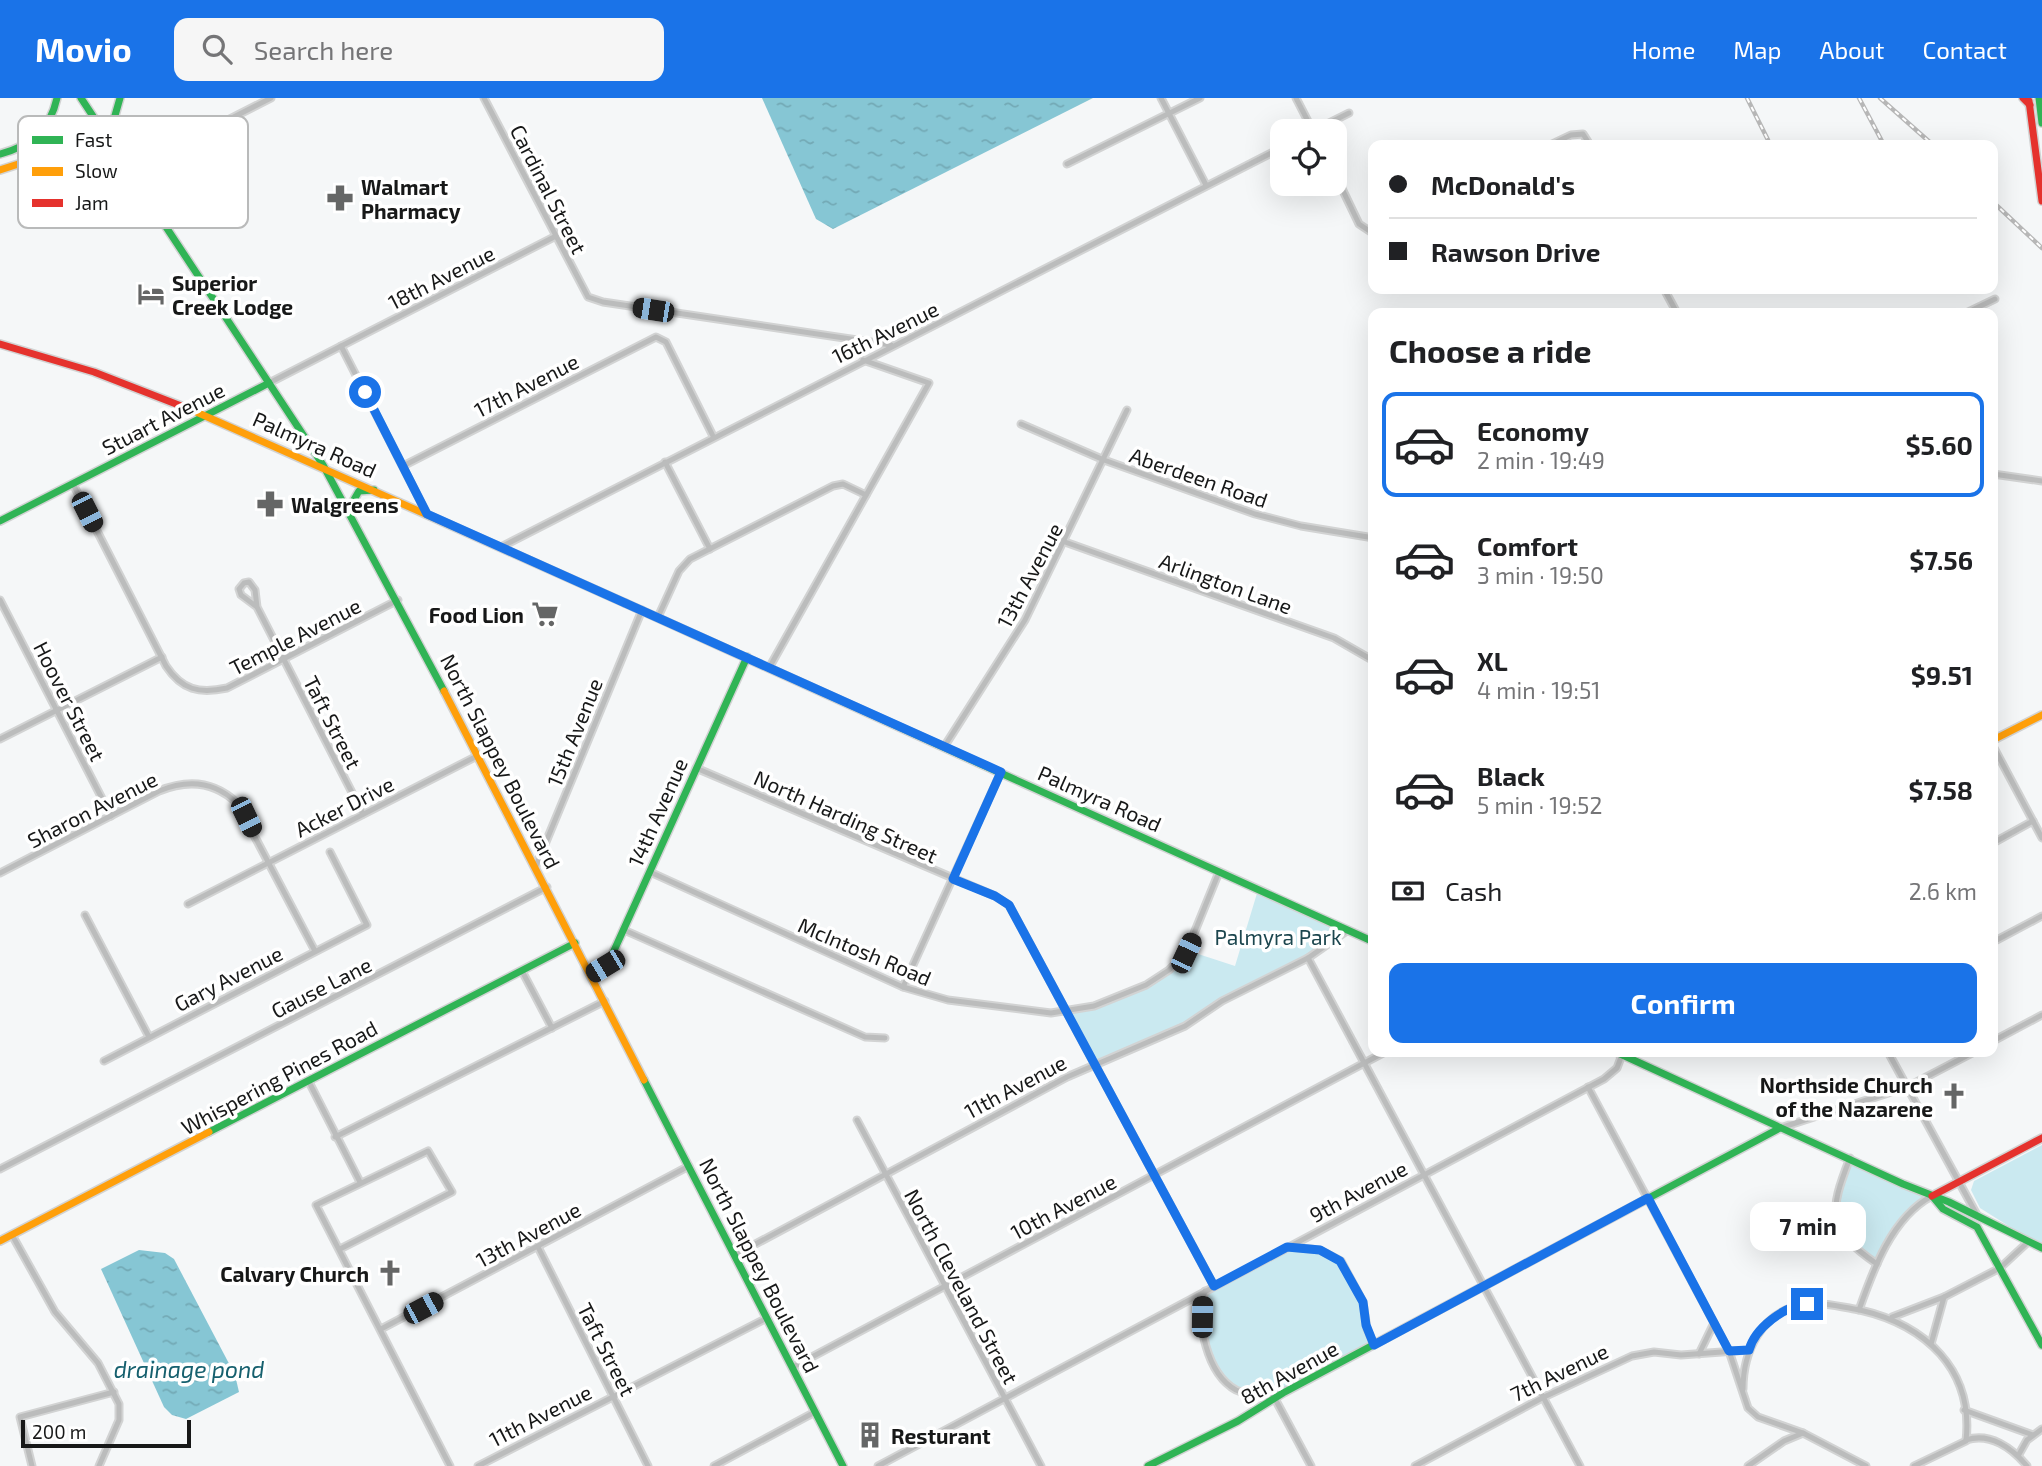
<!DOCTYPE html>
<meta charset="utf-8">
<style>
body{margin:0;font-family:"Exo 2",sans-serif;background:#f6f6f6;color:#202124;height:100vh;display:flex;flex-direction:column;font-size:26px;white-space:nowrap}
*{box-sizing:border-box;margin:0}
p{font-size:23px;color:#757577}
.icon{flex:none;width:38px;height:38px;fill:none;stroke:currentColor;stroke-width:2;stroke-linecap:round;stroke-linejoin:round}
.map{position:relative;flex:1;overflow:hidden}
.sheet{position:absolute;left:1368px;top:210px;width:630px;height:749px;display:flex;flex-direction:column;background:#fff;border-radius:14px;box-shadow:0 7px 28px #0002}
.sheet>*{flex:none}
.hud{position:absolute;left:1368px;top:42px;width:630px;height:154px;border-radius:14px;box-shadow:0 7px 28px #0002;display:grid;align-content:center;height:154px;padding:0 21px;background:#fff}
.controls{position:absolute;left:1270px;top:21px;display:grid;gap:14px}
.controls a{display:grid;place-items:center;width:77px;height:77px;border-radius:14px;background:#fff;box-shadow:0 7px 28px #0002;font-size:35px}
.scale{position:absolute;left:21px;bottom:18px;width:170px;box-sizing:border-box;padding-left:7px;border:4px solid #171818;border-top:0;font-size:19px;line-height:24px;white-space:nowrap;color:#171818;-webkit-text-stroke:5px #fff;paint-order:stroke}
.end{position:absolute;width:32px;height:32px;margin:-16px;border:9px solid #1a73e8;background:#fff;box-shadow:0 0 0 4px #fff}
.from{border-radius:50%}
.bubble{position:absolute;height:49px;border-radius:14px;background:#fff;box-shadow:0 7px 28px #0002;font-size:23px;font-weight:700;line-height:49px;text-align:center}
.car{position:absolute;width:21px;height:42px;margin:-21px -10px;border-radius:9px;box-shadow:0 0 5px 2px #0007;background:linear-gradient(#222 24%,#8ab4d8 0 40%,#222 0 76%,#8ab4d8 0 86%,#222 0)}
.hud b{display:flex;align-items:center;gap:24px;height:66px;font-size:26px}
.hud b+b{border-top:2px solid #e0e0e0}
.hud i{width:18px;height:18px;background:#202124}
ul{padding:0;list-style:none}
li{display:flex;align-items:center;gap:21px;height:105px;margin:0 14px 10px;padding:0 7px;border:4px solid transparent;border-radius:14px}
li div{flex:1}
li b{display:block;font-size:26px}
li em{font-style:normal;font-weight:700}
li.active{border-color:#1a73e8}
li>.icon{width:63px;height:63px;stroke-width:1.5}
h2{padding:0 21px;font-size:32px;line-height:84px}
.pay{display:flex;align-items:center;gap:18px;height:77px;padding:0 21px;font-size:26px}
.pay p{margin-inline-start:auto}
.action{display:flex;gap:14px;margin-top:auto;padding:14px 21px}
.action a{flex:1;height:80px;border-radius:14px;background:#1a73e8;color:#fff;font-size:28px;font-weight:700;line-height:80px;text-align:center}
header{display:flex;align-items:center;gap:42px;box-sizing:border-box;height:98px;padding:0 35px;background:#1a73e8;color:#fff}
header strong{font-size:33px}
nav{display:flex;gap:38px;margin-inline-start:auto;font-size:24px}
.search{width:490px;height:63px;background:#f6f6f6;display:flex;align-items:center;gap:18px;box-sizing:border-box;padding:0 24px;border-radius:14px;color:#757577;font-size:26px}
.map>svg:first-child{display:block}
</style>
<header>
<strong>Movio</strong>
<div class="search"><svg class="icon" aria-label="search" viewBox="0 0 24 24"><circle cx="10" cy="10" r="6"/><path d="M15 15l6 6"/></svg>Search here</div>
<nav><a>Home</a><a>Map</a><a>About</a><a>Contact</a></nav>
</header>
<div class="map">
<svg width="2042" height="1368" viewBox="0 0 2042 1368">
<defs>
<pattern id="water-ripples" width="26" height="14" patternUnits="userSpaceOnUse" patternTransform="scale(1.75)"><rect width="26" height="14" fill="#86c6d4"/><path d="M2 4q2-2 4 0t4 0M15 11q2-2 4 0t4 0" fill="none" stroke="#73a9b5"/></pattern>
</defs>
<rect width="100%" height="100%" fill="#f5f7f8"/>
<g fill="#cae9f0">
<path d="M1258,792L1347,831L1314,855L1185,927L1096,964L1068,915L1093,910L1146,888L1189,853L1235,868Z"/>
<path d="M2042,1047V1149L1980,1110L1971,1092L1974,1083Z"/>
<path d="M1850,1061L1931,1098L1914,1108L1877,1165C1830,1127 1829,1117 1850,1061Z"/>
<path d="M1287,1149C1303,1149 1328,1152 1340,1164C1357,1180 1368,1224 1374,1246C1356,1256 1287,1297 1273,1299C1211,1306 1202,1238 1205,1194Z"/>
</g>
<g fill="url(#water-ripples)">
<path d="M762,0H1093L833,131L816,121Z"/>
<path d="M139,1152L165,1155L174,1161L235,1277L239,1294L186,1321L172,1317L164,1309L101,1171Z"/>
</g>
<g fill="none" stroke-linecap="round" stroke-linejoin="round">
<g stroke="#d2d3d3" stroke-width="9">
<g id="street">
<path d="M484,0L588,199L603,204L891,247"/>
<path d="M1161,0L1206,87"/>
<path d="M1296,0L1313,33"/>
<path d="M1313,33L1349,15"/>
<path d="M1550,47L1571,37L1583,36L1590,47"/>
<path d="M1067,66L1200,0"/>
<path d="M130,72L271,0"/>
<path d="M1335,76L1359,126L1374,136"/>
<path d="M1664,191L1677,215"/>
<path d="M1966,215L1995,201"/>
<path d="M341,248L427,416"/>
<path d="M269,285L556,138"/>
<path d="M1021,326L1104,362L1255,416L1301,428L1374,440"/>
<path d="M665,364L710,451"/>
<path d="M403,368L656,239L666,244L713,338"/>
<path d="M1993,376L2042,383"/>
<path d="M73,386L166,568C182,592 199,596 227,590L398,502"/>
<path d="M1065,444L1334,540L1374,563"/>
<path d="M501,449L1283,49"/>
<path d="M0,502L111,718"/>
<path d="M257,509L241,497L239,491L244,485L249,484L255,492L257,509L363,716"/>
<path d="M658,519L679,473L690,461L833,388L843,386L866,397"/>
<path d="M769,570L929,285L863,262"/>
<path d="M0,641L162,559"/>
<path d="M1993,648L2042,740"/>
<path d="M944,649L1025,522L1127,312"/>
<path d="M696,670L995,798L1009,807L1214,1188"/>
<path d="M1993,745L2033,723"/>
<path d="M536,768L642,512"/>
<path d="M650,774L903,889L948,902L1051,915L1094,908L1146,887L1169,872L1186,855L1219,774"/>
<path d="M0,775L159,693C188,681 214,683 237,705L315,853"/>
<path d="M188,806L479,657"/>
<path d="M85,817L149,939"/>
<path d="M624,832L865,939L885,940"/>
<path d="M1993,844L2042,818"/>
<path d="M1308,860L1580,1368"/>
<path d="M522,873L552,930"/>
<path d="M903,889L1001,674"/>
<path d="M1993,943L2042,917"/>
<path d="M1888,954L1977,1117"/>
<path d="M104,963L367,827L330,754"/>
<path d="M308,982L360,1084"/>
<path d="M1588,989L1729,1253L1748,1310L1758,1319L1803,1335L1866,1368"/>
<path d="M857,1022L1041,1368"/>
<path d="M1780,1030L1907,989L1974,954"/>
<path d="M335,1039L605,903"/>
<path d="M1850,1060C1829,1114 1826,1131 1877,1166"/>
<path d="M0,1071L547,789"/>
<path d="M12,1137L55,1214L98,1265L119,1306V1322L99,1368"/>
<path d="M538,1149L648,1368"/>
<path d="M1290,1149L1320,1152L1341,1163L1363,1204L1367,1231L1374,1247"/>
<path d="M340,1151L452,1094L428,1053L316,1107L450,1368"/>
<path d="M735,1157L1067,979L1185,928L1222,903L1308,860L1348,832"/>
<path d="M1205,1193C1195,1223 1207,1276 1236,1292C1248,1298 1261,1298 1274,1299L1311,1368"/>
<path d="M1859,1212C1873,1172 1892,1119 1932,1098"/>
<path d="M1892,1219L1944,1199"/>
<path d="M381,1231L689,1068"/>
<path d="M1931,1246L1944,1199L2000,1170L2028,1144"/>
<path d="M1699,1256L1714,1225"/>
<path d="M793,1269L1385,954"/>
<path d="M1743,1291C1743,1254 1761,1215 1801,1207C1820,1203 1842,1209 1860,1212C1925,1227 1974,1271 1966,1343L1914,1368"/>
<path d="M1964,1312L2033,1337"/>
<path d="M1966,1342C1990,1334 2012,1350 2027,1368"/>
<path d="M2018,1358L2027,1342L2042,1331"/>
<path d="M32,1368L20,1319L114,1294"/>
<path d="M478,1368L767,1220"/>
<path d="M714,1368L815,1314"/>
<path d="M878,1368L1604,981L1617,970L1623,954"/>
<path d="M1415,1368L1544,1299L1632,1258L1654,1254L1681,1257L1749,1252"/>
<path d="M1748,1368L1784,1343L1803,1335"/>
</g>
</g>
<g stroke="#d2d3d3" stroke-width="10">
<g id="fast">
<path d="M81,0L323,367L444,593"/>
<path d="M2039,0L2042,25"/>
<path d="M81,37H96L117,53"/>
<path d="M0,56C31,48 50,32 57,0"/>
<path d="M119,57L114,21L120,0"/>
<path d="M348,412L359,393L374,392"/>
<path d="M0,423L269,285"/>
<path d="M625,505L1374,844"/>
<path d="M591,876L605,868L612,857L747,559"/>
<path d="M1616,954L1903,1086L1949,1104L2042,1150"/>
<path d="M644,982L843,1368"/>
<path d="M209,1034L575,845"/>
<path d="M1933,1099L1943,1111L1977,1129L2042,1247"/>
<path d="M1148,1368L1238,1323L1283,1295L1780,1030"/>
</g>
</g>
<g stroke="#d2d3d3" stroke-width="10">
<g id="slow">
<path d="M0,72L34,61L97,24"/>
<path d="M194,313L625,505"/>
<path d="M444,593L644,982"/>
<path d="M1993,642L2042,617"/>
<path d="M0,1143L209,1034"/>
</g>
</g>
<g stroke="#d2d3d3" stroke-width="10">
<g id="jam">
<path d="M2023,0L2030,7"/>
<path d="M2029,3L2042,103"/>
<path d="M0,246L94,274L194,313"/>
<path d="M1932,1098L2042,1040"/>
</g>
</g>
<use href="#street" stroke="#bbbcbc" stroke-width="5"/>
<use href="#fast" stroke="#30b455" stroke-width="7"/>
<use href="#slow" stroke="#ff9f0a" stroke-width="7"/>
<use href="#jam" stroke="#e5322d" stroke-width="7"/>
<g stroke="#b7b7b7" stroke-width="4.5">
<g id="rail">
<path d="M1747,0L1768,42"/>
<path d="M1859,0L1884,47"/>
<path d="M1880,0L1933,47"/>
<path d="M1993,104L2042,150"/>
</g>
</g>
<use href="#rail" stroke="#fff" stroke-width="2" stroke-dasharray="5" stroke-linecap="butt"/>
</g>
<g fill="none" stroke-linecap="round" stroke-linejoin="round">
<path stroke="#1a73e8" stroke-width="9" d="M365,294L427,416L1001,674L953,781L995,798L1009,807L1214,1188L1287,1149L1320,1152L1340,1163L1363,1204L1366,1227L1374,1247L1648,1100L1729,1253L1749,1252C1755,1230 1784,1208 1807,1206"/>
</g>
<defs>
<g id="pharmacy-bare" transform="scale(2.1)"><path d="M-2-6h4v4h4v4h-4v4h-4v-4h-4v-4h4Z" fill="#656666" stroke="#fff" stroke-width="2.5" paint-order="stroke"/></g>
<g id="hotel-bare" transform="scale(2.1)"><path d="M-6-4.5h1.5V1H6V5H4.5V3h-9V5H-6ZM-4 0a1.8 1.8 0 1 1 3.6 0ZM.5 0V-2.5h3Q6-2.5 6 0Z" fill="#656666" stroke="#fff" stroke-width="2.5" paint-order="stroke"/></g>
<g id="supermarket-bare" transform="scale(2.1)"><path d="M-6-5.5h2.5l.6 2H6L4.5 2H-2.5L-4.4-4H-6ZM-1.5 3.2a1.3 1.3 0 1 0 .1 0ZM3 3.2a1.3 1.3 0 1 0 .1 0Z" fill="#656666" stroke="#fff" stroke-width="2.5" paint-order="stroke"/></g>
<g id="church-bare" transform="scale(2.1)"><path d="M-1.2-6h2.4v3.5h3.3v2.4h-3.3V6h-2.4V-.1h-3.3v-2.4h3.3Z" fill="#656666" stroke="#fff" stroke-width="2.5" paint-order="stroke"/></g>
<g id="building-bare" transform="scale(2.1)"><path d="M-4-6H4V6H1V3H-1V6H-4ZM-2.5-4.3h1.7v1.8h-1.7ZM.8-4.3h1.7v1.8H.8ZM-2.5-1h1.7V.8h-1.7ZM.8-1h1.7V.8H.8Z" fill="#656666" stroke="#fff" stroke-width="2.5" paint-order="stroke"/></g>
</defs>
<g fill-rule="evenodd">
<use href="#pharmacy-bare" x="340" y="100"/>
<use href="#hotel-bare" x="151" y="196"/>
<use href="#pharmacy-bare" x="270" y="406"/>
<use href="#supermarket-bare" x="545" y="516"/>
<use href="#church-bare" x="1954" y="998"/>
<use href="#church-bare" x="390" y="1175"/>
<use href="#building-bare" x="870" y="1337"/>
</g>
<g text-anchor="middle" dominant-baseline="central" stroke-width="7" stroke-linejoin="round" paint-order="stroke">
<g font-size="21" font-weight="bold" fill="#171818" stroke="#fff" text-anchor="start">
<text x="361" y="88">Walmart<tspan x="361" dy="24">Pharmacy</tspan></text>
<text x="172" y="184">Superior<tspan x="172" dy="24">Creek Lodge</tspan></text>
<text x="291" y="406">Walgreens</text>
<text x="524" y="516" text-anchor="end">Food Lion</text>
<text x="1933" y="986" text-anchor="end">Northside Church<tspan x="1933" dy="24">of the Nazarene</tspan></text>
<text x="369" y="1175" text-anchor="end">Calvary Church</text>
<text x="891" y="1337">Resturant</text>
</g>
<g font-size="21" fill="#171818" stroke="#fff">
<text transform="translate(549 91) rotate(63)">Cardinal Street</text>
<text transform="translate(441 179) rotate(-27)">18th Avenue</text>
<text transform="translate(885 234) rotate(-26)">16th Avenue</text>
<text transform="translate(526 287) rotate(-27)">17th Avenue</text>
<text transform="translate(163 320) rotate(-27)">Stuart Avenue</text>
<text transform="translate(315 346) rotate(24)">Palmyra Road</text>
<text transform="translate(1199 379) rotate(19)">Aberdeen Road</text>
<text transform="translate(1029 477) rotate(-62)">13th Avenue</text>
<text transform="translate(1226 485) rotate(20)">Arlington Lane</text>
<text transform="translate(295 538) rotate(-27)">Temple Avenue</text>
<text transform="translate(70 603) rotate(63)">Hoover Street</text>
<text transform="translate(333 624) rotate(63)">Taft Street</text>
<text transform="translate(574 634) rotate(-68)">15th Avenue</text>
<text transform="translate(501 663) rotate(63)">North Slappey Boulevard</text>
<text transform="translate(1100 700) rotate(24)">Palmyra Road</text>
<text transform="translate(344 708) rotate(-27)">Acker Drive</text>
<text transform="translate(92 711) rotate(-27)">Sharon Avenue</text>
<text transform="translate(657 714) rotate(-66)">14th Avenue</text>
<text transform="translate(846 718) rotate(24)">North Harding Street</text>
<text transform="translate(865 853) rotate(23)">McIntosh Road</text>
<text transform="translate(228 880) rotate(-27)">Gary Avenue</text>
<text transform="translate(321 889) rotate(-27)">Gause Lane</text>
<text transform="translate(279 979) rotate(-28)">Whispering Pines Road</text>
<text transform="translate(1015 988) rotate(-28)">11th Avenue</text>
<text transform="translate(1358 1093) rotate(-28)">9th Avenue</text>
<text transform="translate(1063 1108) rotate(-28)">10th Avenue</text>
<text transform="translate(528 1136) rotate(-28)">13th Avenue</text>
<text transform="translate(760 1167) rotate(63)">North Slappey Boulevard</text>
<text transform="translate(962 1188) rotate(62)">North Cleveland Street</text>
<text transform="translate(607 1251) rotate(63)">Taft Street</text>
<text transform="translate(1289 1274) rotate(-29)">8th Avenue</text>
<text transform="translate(1559 1274) rotate(-26)">7th Avenue</text>
<text transform="translate(540 1317) rotate(-27)">11th Avenue</text>
</g>
<g font-size="21" fill="#1c464e" stroke="#fff">
<text x="1278" y="838">Palmyra Park</text>
</g>
<g font-size="23" font-style="italic" fill="#16606e" stroke="#fff">
<text x="189" y="1271">drainage pond</text>
</g>
</g>
<rect x="18" y="18" width="230" height="112" rx="10" fill="#fff" stroke="#b9baba" stroke-width="2"/>
<rect x="32" y="38" width="31" height="8" fill="#30b455"/>
<rect x="32" y="69" width="31" height="9" fill="#ff9f0a"/>
<rect x="32" y="101" width="31" height="8" fill="#e5322d"/>
<g font-size="19" fill="#171818">
<text x="75" y="49">Fast</text>
<text x="75" y="80">Slow</text>
<text x="75" y="112">Jam</text>
</g>
</svg>
<div class="controls">
<a><svg class="icon" aria-label="locate" viewBox="0 0 24 24"><circle cx="12" cy="12" r="6"/><path d="M12 2v4M12 18v4M2 12h4M18 12h4"/></svg></a>
</div>
<div class="scale">200 m</div>
<i class="end from" style="left:365px;top:294px"></i>
<i class="end" style="left:1807px;top:1206px"></i>
<div class="bubble" style="left:1750px;top:1104px;width:116px">7 min</div>
<i class="car" style="left:653px;top:212px;rotate:279deg"></i>
<i class="car" style="left:87px;top:414px;rotate:153deg"></i>
<i class="car" style="left:246px;top:719px;rotate:154deg"></i>
<i class="car" style="left:1186px;top:855px;rotate:25deg"></i>
<i class="car" style="left:605px;top:868px;rotate:239deg"></i>
<i class="car" style="left:423px;top:1210px;rotate:62deg"></i>
<i class="car" style="left:1202px;top:1219px;rotate:1deg"></i>
<div class="hud">
<b><i class="from"></i>McDonald's</b>
<b><i></i>Rawson Drive</b>
</div>
<section class="sheet">
<h2>Choose a ride</h2>
<ul>
<li class="active"><svg class="icon" aria-label="car" viewBox="0 0 24 24"><path d="M5 17H2v-5l4-1 3-4h7l3 4 3 1v5h-3M9 17h6M6 11h13"/><circle cx="7" cy="17" r="2"/><circle cx="17" cy="17" r="2"/></svg><div><b>Economy</b><p>2 min · 19:49</p></div><em>$5.60</em></li>
<li><svg class="icon" aria-label="car" viewBox="0 0 24 24"><path d="M5 17H2v-5l4-1 3-4h7l3 4 3 1v5h-3M9 17h6M6 11h13"/><circle cx="7" cy="17" r="2"/><circle cx="17" cy="17" r="2"/></svg><div><b>Comfort</b><p>3 min · 19:50</p></div><em>$7.56</em></li>
<li><svg class="icon" aria-label="car" viewBox="0 0 24 24"><path d="M5 17H2v-5l4-1 3-4h7l3 4 3 1v5h-3M9 17h6M6 11h13"/><circle cx="7" cy="17" r="2"/><circle cx="17" cy="17" r="2"/></svg><div><b>XL</b><p>4 min · 19:51</p></div><em>$9.51</em></li>
<li><svg class="icon" aria-label="car" viewBox="0 0 24 24"><path d="M5 17H2v-5l4-1 3-4h7l3 4 3 1v5h-3M9 17h6M6 11h13"/><circle cx="7" cy="17" r="2"/><circle cx="17" cy="17" r="2"/></svg><div><b>Black</b><p>5 min · 19:52</p></div><em>$7.58</em></li>
</ul>
<div class="pay"><svg class="icon" aria-label="cash" viewBox="0 0 24 24"><path d="M3 7h18v10H3z"/><circle cx="12" cy="12" r="2"/></svg>Cash<p>2.6 km</p></div>
<div class="action"><a>Confirm</a></div>
</section>
</div>
